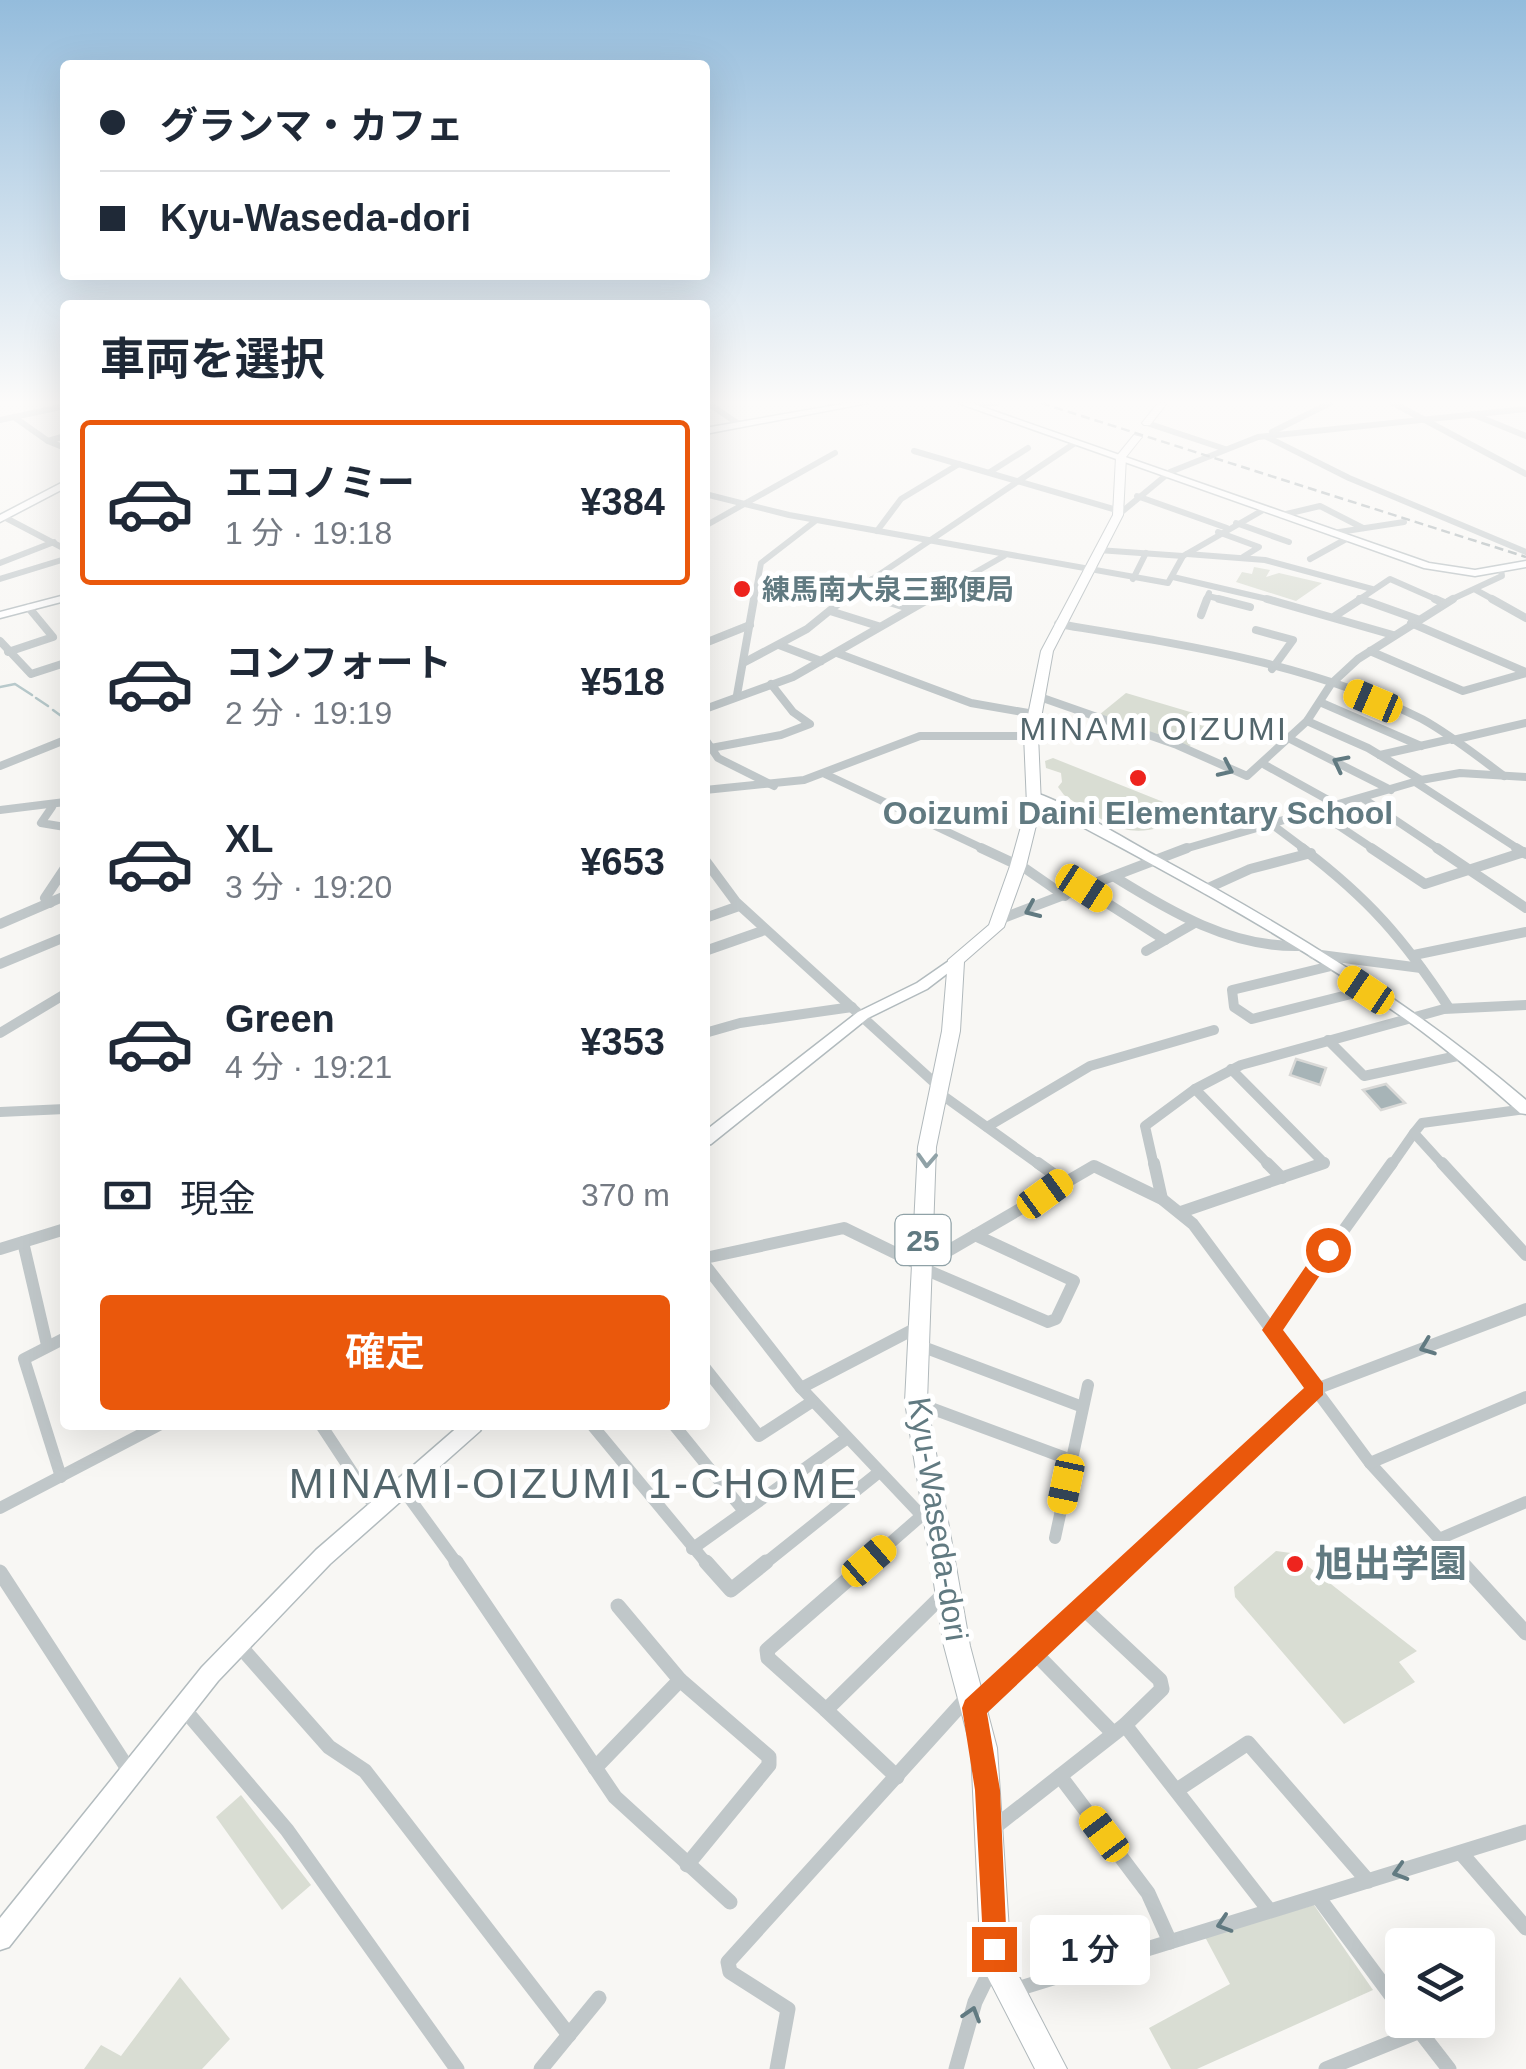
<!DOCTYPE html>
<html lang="ja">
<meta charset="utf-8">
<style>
body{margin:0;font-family:Arial,"Noto Sans JP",sans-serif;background:#f6f6f7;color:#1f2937;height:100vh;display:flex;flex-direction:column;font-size:38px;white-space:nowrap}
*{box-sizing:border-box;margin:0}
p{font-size:32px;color:#747a83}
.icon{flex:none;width:55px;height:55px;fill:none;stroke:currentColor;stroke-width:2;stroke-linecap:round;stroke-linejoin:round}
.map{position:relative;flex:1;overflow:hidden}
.details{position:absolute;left:60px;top:300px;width:650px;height:1130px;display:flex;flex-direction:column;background:#fff;border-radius:10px;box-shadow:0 10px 40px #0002}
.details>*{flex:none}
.hud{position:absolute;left:60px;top:60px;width:650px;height:220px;border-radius:10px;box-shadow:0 10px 40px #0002;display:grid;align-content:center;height:220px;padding:0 40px;background:#fff}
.controls{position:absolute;left:1385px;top:1928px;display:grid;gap:20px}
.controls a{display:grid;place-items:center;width:110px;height:110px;border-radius:10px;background:#fff;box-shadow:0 10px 40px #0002;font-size:50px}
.end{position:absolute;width:45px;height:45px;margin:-22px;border:12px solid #ea580c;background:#fff;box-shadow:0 0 0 5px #fff}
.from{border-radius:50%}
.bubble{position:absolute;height:70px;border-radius:10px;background:#fff;box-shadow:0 10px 40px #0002;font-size:32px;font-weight:600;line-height:70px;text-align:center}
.car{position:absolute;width:30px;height:60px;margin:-30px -15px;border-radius:12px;box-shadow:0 0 8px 2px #0007;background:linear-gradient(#f5c518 24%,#345 0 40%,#f5c518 0 76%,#345 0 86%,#f5c518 0)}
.hud b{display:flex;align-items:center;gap:35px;height:95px;font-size:38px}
.hud b+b{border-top:2px solid #e0e1e3}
.hud i{width:25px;height:25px;background:#1f2937}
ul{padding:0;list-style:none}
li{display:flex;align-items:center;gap:30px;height:165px;margin:0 20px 15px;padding:0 20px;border:5px solid transparent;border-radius:10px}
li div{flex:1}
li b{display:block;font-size:38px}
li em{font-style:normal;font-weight:600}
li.on{border-color:#ea580c}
li>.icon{width:90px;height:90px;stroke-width:1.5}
h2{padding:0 40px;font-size:45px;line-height:120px}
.pay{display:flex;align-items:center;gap:25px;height:110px;padding:0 40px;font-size:38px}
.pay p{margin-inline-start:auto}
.primary-button{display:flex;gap:20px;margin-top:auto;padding:20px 40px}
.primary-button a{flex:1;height:115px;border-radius:10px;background:#ea580c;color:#fff;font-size:40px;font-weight:600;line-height:115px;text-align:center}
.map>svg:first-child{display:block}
</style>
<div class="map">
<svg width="1526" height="2069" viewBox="0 0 1526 2069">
<rect width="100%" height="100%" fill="#f8f7f4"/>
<g fill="#d9ddd3">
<path d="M1254,567L1270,570L1266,577L1279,573L1322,583L1296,601L1236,582L1242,572L1252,574Z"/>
<path d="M1126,693L1224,722L1188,747L1099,715Z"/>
<path d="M1053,758L1196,815C1131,841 1123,835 1064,795L1058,787L1062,782L1061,773L1046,768L1045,761Z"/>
<path d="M1276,1551L1291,1553L1417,1651L1399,1662L1415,1682L1344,1724L1235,1597L1234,1587Z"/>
<path d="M241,1795L311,1885L282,1910L216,1817Z"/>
<path d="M1314,1905L1373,1990L1197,2069H1171L1149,2028L1230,1984L1205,1937Z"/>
<path d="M180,1977L230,2039L202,2069H84L101,2045L121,2056Z"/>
</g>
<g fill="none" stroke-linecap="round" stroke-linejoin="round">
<g stroke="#b6c8ca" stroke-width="2.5">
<path d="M0,687L15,684L32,695"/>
<path d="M36,698L48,706"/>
<path d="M53,710L64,718"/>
</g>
</g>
<g fill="#a7b4b7" stroke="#d9d9d7" stroke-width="2.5">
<path d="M1296,1059L1326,1068L1320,1085L1290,1075Z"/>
<path d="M1386,1084L1405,1103L1381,1110L1363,1090Z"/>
</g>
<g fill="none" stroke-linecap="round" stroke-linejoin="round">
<g stroke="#b2bbbe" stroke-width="3">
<g id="secondary">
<path d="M848,403H868L705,434V428Z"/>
<path d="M958,403H971L1429,563L1475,570L1526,561V567L1475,576L1424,568Z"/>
<path d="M65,481V488L0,522V515Z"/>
<path d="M65,595V601L0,618V612Z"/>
<path d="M1036,793C1076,807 1120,837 1158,857C1288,927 1413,1004 1526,1100V1114L1520,1113C1484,1081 1447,1049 1408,1021C1289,936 1160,868 1032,800V794Z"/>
<path d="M956,956L963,960L961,963L927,989L868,1018L711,1144L705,1146V1131L858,1012L917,983Z"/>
<path d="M460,1425H483L480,1431L330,1564L218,1681L9,1947L0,1950V1918L202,1667L316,1550Z"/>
</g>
</g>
<g stroke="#b1b9bc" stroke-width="2">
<g id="primary">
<path d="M1158,403H1167L1150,425H1144L1142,423Z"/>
<path d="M1134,435L1142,437L1126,457L1123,515L1053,651L1038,735L1041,805L1026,866L1004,927L964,962L960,1031L936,1147L927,1402L970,1646L997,1748L1011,1961L1067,2069H1035L981,1964L971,1748L944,1646L905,1402L918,1147L942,1031L948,960L989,925L1010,866L1027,805L1024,735L1041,651L1113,515L1116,457Z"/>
</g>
</g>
<g stroke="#c0c7c9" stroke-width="6">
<path d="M708,403L740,425"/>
<path d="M979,403H997"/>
<path d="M1393,403L1526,474"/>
<path d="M1472,414L1526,436"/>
<path d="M14,417L48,441"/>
<path d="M0,420L65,406"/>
<path d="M1147,423L1225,449"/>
<path d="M1272,432L1330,403"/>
<path d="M65,436L48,441L65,448"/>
<path d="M1267,437L1349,478L1526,552"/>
<path d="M914,451L1120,511"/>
<path d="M990,472L1028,448"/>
<path d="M705,494L789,515L1168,583L1183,556L1265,509"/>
<path d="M1137,496L1227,528"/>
<path d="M1118,515L1170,472L1258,437L1526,409"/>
<path d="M1282,515L1320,506L1363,528"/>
<path d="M4,517L65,549"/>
<path d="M1236,523L1289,542"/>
<path d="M705,526L835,453"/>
<path d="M877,531L901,499L959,464"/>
<path d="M1218,532L1259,547L1243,557"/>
<path d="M1333,533L1404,522"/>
<path d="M1098,550L1183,556"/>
<path d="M1187,554L1265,560L1372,589"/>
<path d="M1310,559L1348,538"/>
<path d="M0,563L54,542"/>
<path d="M1173,577L1276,601"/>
<path d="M0,579L65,559"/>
<path d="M872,579L932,597"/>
<path d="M1133,579L1146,553"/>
<path d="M1476,590L1496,601"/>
<path d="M853,591L887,601"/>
<path d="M1208,596L1228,601"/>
<path d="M1359,598L1368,601"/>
<path d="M754,601L761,563L814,522"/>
<path d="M840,601L1075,443"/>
<path d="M925,601L1004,556"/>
<path d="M1206,601L1209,593"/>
<path d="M1357,601L1390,579L1440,601"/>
<path d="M1448,601L1502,576L1501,570"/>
</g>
<g stroke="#c0c7c9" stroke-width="8">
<path d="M879,599L909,608"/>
<path d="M1219,599L1250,607"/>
<path d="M1267,599L1393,635"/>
<path d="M1361,599L1417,619"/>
<path d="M1435,599L1444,603"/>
<path d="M1492,599L1526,618"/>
<path d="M830,611L878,626"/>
<path d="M1201,615L1207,599"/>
<path d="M1335,616L1361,599"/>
<path d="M1411,623L1526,672"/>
<path d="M1058,624C1179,644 1311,663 1422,719C1451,735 1477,756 1504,776"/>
<path d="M1256,630L1293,640L1272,669"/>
<path d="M0,641L31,674L65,663"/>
<path d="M705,643L750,625"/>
<path d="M779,645L821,661"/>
<path d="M1370,651L1463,691L1526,673"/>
<path d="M8,652L53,637L29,608"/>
<path d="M837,653L971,703L1034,714"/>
<path d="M745,662L807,629L844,599"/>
<path d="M737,695L754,599"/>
<path d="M1037,696L1177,745L1247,776L1307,721L1331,684L1358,659L1453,599"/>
<path d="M1322,703L1421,746"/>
<path d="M705,709L793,677L929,599"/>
<path d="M1307,721L1368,748L1421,780"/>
<path d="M1288,738L1391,790"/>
<path d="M705,739L718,758L774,786"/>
<path d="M1453,740L1526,723"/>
<path d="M711,748L781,735L810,724L793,712L771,684"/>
<path d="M1380,755L1451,739"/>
<path d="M1265,765L1339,806"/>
<path d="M0,766L65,740"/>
<path d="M825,774L986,850"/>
<path d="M1415,782L1520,850"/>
<path d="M705,790L804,780L920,736H1031"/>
<path d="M1364,799L1440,850"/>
<path d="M52,807L41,823L65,827"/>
<path d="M0,810L65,802"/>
<path d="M1318,812L1375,850"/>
<path d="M1270,823L1306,850"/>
<path d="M1181,850L1421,780L1460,773L1526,777"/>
</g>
<g stroke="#c0c7c9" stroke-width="10">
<path d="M981,848L1026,869L1065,896"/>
<path d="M1302,848C1369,899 1403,938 1449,1008"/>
<path d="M1371,848L1425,884L1524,852"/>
<path d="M1437,848L1526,908"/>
<path d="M1516,848L1526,854"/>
<path d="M705,860L736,902L937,1085"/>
<path d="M1113,876C1171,912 1231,948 1301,946"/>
<path d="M1085,889L1165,940"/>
<path d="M1206,889L1250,869L1311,853"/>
<path d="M50,903L45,898L65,868"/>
<path d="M705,918L739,906"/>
<path d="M998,920L1187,848"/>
<path d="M0,924L65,896"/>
<path d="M705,951L765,930"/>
<path d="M1146,951L1193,924"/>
<path d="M1313,954L1421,968"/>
<path d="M1414,955L1526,932"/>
<path d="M0,964L65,937"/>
<path d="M1331,966L1232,990L1234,1007L1252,1019L1367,990"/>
<path d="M0,1033L65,994"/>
<path d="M705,1033L740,1023L852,1007"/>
<path d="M1328,1040L1364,1076L1462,1055"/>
<path d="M1231,1069L1324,1163L1316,1166"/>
<path d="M1195,1089L1270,1166"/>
<path d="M938,1092L1041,1166"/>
<path d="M0,1112L65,1109"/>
<path d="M987,1127L1090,1066L1214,1030"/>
<path d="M1154,1166L1145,1126L1195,1089L1241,1065L1444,1009L1526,1005"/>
<path d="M1391,1166L1414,1133"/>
<path d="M1444,1166L1414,1133L1422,1123L1526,1109"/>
</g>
<g stroke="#c0c7c9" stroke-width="12">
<path d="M1038,1163L1063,1181"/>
<path d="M1154,1163L1162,1199"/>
<path d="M1267,1163L1282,1178"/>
<path d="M1442,1163L1526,1255"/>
<path d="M1181,1212L1324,1163"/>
<path d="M23,1242L47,1345"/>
<path d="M0,1249L65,1229"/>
<path d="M705,1258L844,1228L922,1266L1094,1166L1162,1199L1193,1224L1370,1463L1463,1565"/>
<path d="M705,1265L801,1388L923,1517"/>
<path d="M922,1268L1048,1322L1056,1319L1074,1281L975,1235"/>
<path d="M1272,1330L1392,1163"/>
<path d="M918,1345L1080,1406"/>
<path d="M705,1368L759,1436L813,1401"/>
<path d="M801,1388L918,1327"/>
<path d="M917,1403L1071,1460"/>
<path d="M321,1425L377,1510"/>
<path d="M592,1425L708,1565"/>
<path d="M674,1425L743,1510"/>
<path d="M1370,1463L1526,1397"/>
<path d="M61,1477L24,1359L65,1338"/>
<path d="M402,1488L458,1565"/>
<path d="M0,1508L159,1425"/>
<path d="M1055,1538L1088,1385"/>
<path d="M1439,1539L1526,1502"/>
<path d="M692,1549L846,1439"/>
<path d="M763,1565L878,1473"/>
<path d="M865,1565L920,1517"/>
<path d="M1128,1565L1316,1389L1526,1309"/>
</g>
<g stroke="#c0c7c9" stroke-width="15">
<path d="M456,1562L615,1797L730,1902"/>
<path d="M706,1562L731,1590L766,1562"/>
<path d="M868,1562L767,1650L768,1658L826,1710L944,1594"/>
<path d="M1461,1562L1526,1633"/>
<path d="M0,1572L132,1775"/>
<path d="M238,1644L329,1747L365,1771L569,2035"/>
<path d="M1034,1652L1113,1733"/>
<path d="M680,1680L769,1757V1765L687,1865"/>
<path d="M975,1707L1130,1562"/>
<path d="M184,1709L287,1830L457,2069"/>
<path d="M826,1710L897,1777"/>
<path d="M1125,1725L1269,1910"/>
<path d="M595,1768L680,1680L618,1606"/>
<path d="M1060,1776L1148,1893L1170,1942"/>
<path d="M1177,1790L1248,1743L1368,1881"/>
<path d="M991,1830L1125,1725L1162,1689L1160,1680L1082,1607"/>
<path d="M1461,1853L1526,1928"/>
<path d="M1318,1897L1402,2010"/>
<path d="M1011,1991L1526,1832"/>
<path d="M1411,2020L1449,2069"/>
<path d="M541,2069L599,1998"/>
<path d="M777,2069L788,2009L730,1972L728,1962L966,1699"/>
<path d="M956,2069L975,2002L992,1967"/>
<path d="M1326,2069L1420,2031"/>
</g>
<use href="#secondary" fill="#fff" fill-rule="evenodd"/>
<use href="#primary" fill="#fff" fill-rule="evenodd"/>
<path stroke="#9faaad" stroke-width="2.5" stroke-dasharray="9 5" stroke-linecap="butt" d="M1041,403L1526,557"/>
</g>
<defs><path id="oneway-chevron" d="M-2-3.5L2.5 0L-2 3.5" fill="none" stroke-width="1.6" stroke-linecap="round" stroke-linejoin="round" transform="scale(2.5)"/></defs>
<g stroke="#617a81">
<use href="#oneway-chevron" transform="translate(1340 763) rotate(-153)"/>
<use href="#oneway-chevron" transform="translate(1226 769) rotate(25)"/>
<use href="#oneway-chevron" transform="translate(1032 910) rotate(156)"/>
<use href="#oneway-chevron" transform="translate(1427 1347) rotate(159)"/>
<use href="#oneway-chevron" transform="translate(1400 1872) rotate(163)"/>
<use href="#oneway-chevron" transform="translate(1224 1924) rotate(162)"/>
<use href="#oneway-chevron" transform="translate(972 2014) rotate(-73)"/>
</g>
<use stroke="#90a2a7" href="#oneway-chevron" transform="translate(927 1160) rotate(93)"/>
<linearGradient id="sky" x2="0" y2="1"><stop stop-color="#94bcdc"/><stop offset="0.58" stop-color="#fcfbfa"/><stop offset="1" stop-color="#fcfbfa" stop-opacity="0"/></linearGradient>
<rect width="1526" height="693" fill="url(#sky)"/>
<path fill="#ea580c" d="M1328,1242L1337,1250L1283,1330L1323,1383V1395L987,1713L1000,1790L1007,1949L1003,1959L994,1963L984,1959L975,1790L962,1708L965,1700L1304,1388L1262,1330L1321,1244Z"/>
<g fill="#ee241e" stroke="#fff" stroke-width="4">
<circle cx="742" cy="589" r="10"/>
<circle cx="1138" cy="778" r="10"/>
<circle cx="1295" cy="1564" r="10"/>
</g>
<g text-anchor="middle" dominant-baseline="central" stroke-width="10" stroke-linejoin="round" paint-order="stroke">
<g font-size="28" font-weight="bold" fill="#617a81" stroke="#fff" text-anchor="start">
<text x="762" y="589">練馬南大泉三郵便局</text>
</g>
<rect fill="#fff" stroke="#90a2a7" stroke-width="2.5" x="895.5" y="1215" width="55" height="50" rx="8"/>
<g font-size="30" font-weight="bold" fill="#617a81">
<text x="923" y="1240">25</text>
</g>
<g font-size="32" letter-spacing="2.5" fill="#53666c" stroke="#fff">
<text x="1154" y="729">MINAMI OIZUMI</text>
</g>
<g font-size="32" font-weight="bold" fill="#617a81" stroke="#fff">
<text x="1138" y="813">Ooizumi Daini Elementary School</text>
</g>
<g font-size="32" fill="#617a81" stroke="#fff">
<text transform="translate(938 1519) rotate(81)">Kyu-Waseda-dori</text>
</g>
<g font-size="38" font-weight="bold" fill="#617a81" stroke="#fff" text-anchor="start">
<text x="1315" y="1564">旭出学園</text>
</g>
<g font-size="42" letter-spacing="2.5" fill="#53666c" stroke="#fff">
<text x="574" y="1483">MINAMI-OIZUMI 1-CHOME</text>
</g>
</g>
</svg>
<div class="controls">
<a><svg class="icon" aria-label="layers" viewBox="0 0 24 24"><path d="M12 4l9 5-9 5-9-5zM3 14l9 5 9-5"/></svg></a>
</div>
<i class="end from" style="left:1328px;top:1250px"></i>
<i class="end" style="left:994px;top:1949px"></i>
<div class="bubble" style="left:1030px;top:1915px;width:120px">1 分</div>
<i class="car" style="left:1373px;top:701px;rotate:293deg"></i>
<i class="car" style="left:1084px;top:888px;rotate:123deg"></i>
<i class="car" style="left:1366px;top:990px;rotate:304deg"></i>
<i class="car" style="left:1045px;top:1194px;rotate:54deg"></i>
<i class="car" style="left:1066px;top:1484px;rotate:192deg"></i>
<i class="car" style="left:869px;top:1561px;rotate:49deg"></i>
<i class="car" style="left:1104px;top:1834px;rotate:323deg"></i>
<div class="hud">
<b><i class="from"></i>グランマ・カフェ</b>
<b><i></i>Kyu-Waseda-dori</b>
</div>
<section class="details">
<h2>車両を選択</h2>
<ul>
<li class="on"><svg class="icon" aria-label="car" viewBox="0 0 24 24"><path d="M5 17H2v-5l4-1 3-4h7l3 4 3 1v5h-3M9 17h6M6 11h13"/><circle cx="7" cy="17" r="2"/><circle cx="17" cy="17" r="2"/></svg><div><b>エコノミー</b><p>1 分 · 19:18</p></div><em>¥384</em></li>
<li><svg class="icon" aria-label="car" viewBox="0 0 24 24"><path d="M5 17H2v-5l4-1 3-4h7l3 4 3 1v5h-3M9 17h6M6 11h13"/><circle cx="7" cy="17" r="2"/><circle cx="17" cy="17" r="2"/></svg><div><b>コンフォート</b><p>2 分 · 19:19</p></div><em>¥518</em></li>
<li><svg class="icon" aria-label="car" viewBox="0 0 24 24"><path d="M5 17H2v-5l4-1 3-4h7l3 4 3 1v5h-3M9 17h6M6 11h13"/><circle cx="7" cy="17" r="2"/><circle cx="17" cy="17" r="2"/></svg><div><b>XL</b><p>3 分 · 19:20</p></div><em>¥653</em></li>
<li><svg class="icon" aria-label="car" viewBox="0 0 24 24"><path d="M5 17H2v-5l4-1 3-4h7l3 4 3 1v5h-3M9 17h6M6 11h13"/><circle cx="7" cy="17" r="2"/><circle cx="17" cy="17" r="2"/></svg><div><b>Green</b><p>4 分 · 19:21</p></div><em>¥353</em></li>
</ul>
<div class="pay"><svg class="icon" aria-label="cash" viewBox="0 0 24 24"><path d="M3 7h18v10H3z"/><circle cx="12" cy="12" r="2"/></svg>現金<p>370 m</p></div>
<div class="primary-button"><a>確定</a></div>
</section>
</div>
